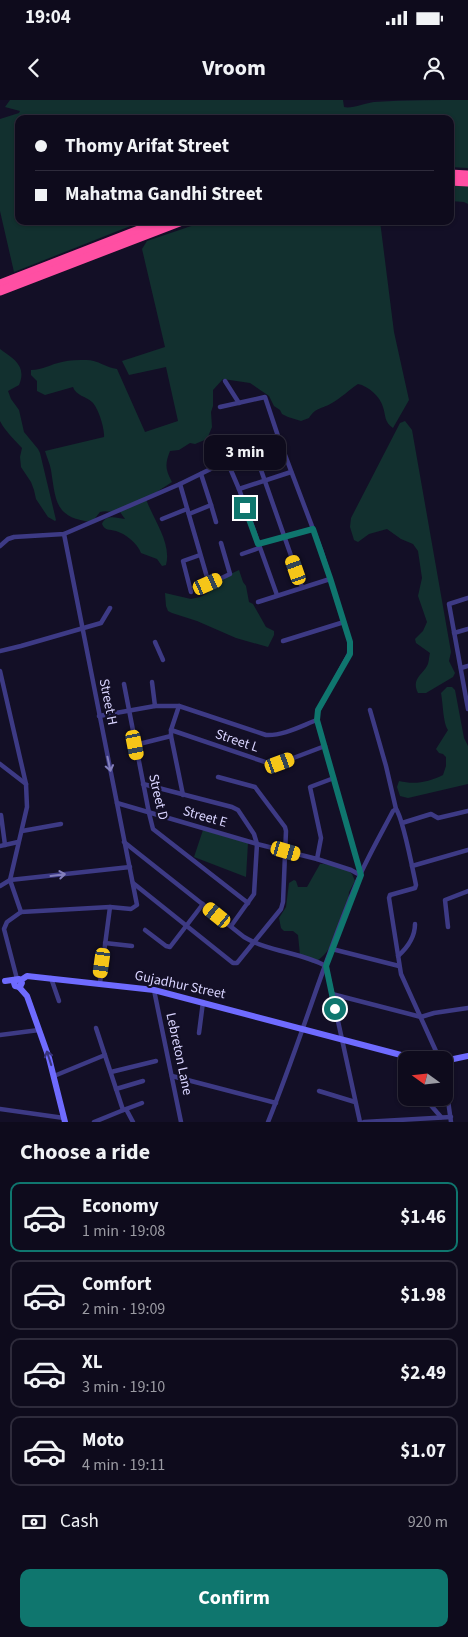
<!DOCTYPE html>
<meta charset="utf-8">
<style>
body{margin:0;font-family:"Source Sans 3",sans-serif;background:#1c1929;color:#f1f3f6;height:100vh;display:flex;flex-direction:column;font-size:19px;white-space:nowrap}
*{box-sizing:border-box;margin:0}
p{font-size:16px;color:#9b9ba3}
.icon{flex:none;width:28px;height:28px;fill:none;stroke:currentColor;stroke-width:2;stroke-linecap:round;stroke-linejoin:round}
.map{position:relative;height:1022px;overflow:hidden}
.side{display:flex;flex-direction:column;background:#0e0b1c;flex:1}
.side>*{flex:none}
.banner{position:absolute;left:15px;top:15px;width:439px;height:110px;border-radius:10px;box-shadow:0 1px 4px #0004,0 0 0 1px #2e2b3b;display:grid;align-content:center;height:110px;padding:0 20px;background:#0e0b1c}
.needle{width:32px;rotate:285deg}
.buttons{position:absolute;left:398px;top:951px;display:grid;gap:10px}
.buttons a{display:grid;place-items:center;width:55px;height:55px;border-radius:10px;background:#0e0b1c;box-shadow:0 1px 4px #0004,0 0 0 1px #2e2b3b;font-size:25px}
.end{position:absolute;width:22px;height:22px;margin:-11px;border:6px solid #0f766e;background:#fff;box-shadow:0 0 0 2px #fff}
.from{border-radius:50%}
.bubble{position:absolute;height:35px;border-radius:10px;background:#0e0b1c;box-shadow:0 1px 4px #0004,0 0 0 1px #2e2b3b;font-size:16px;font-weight:700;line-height:35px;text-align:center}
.car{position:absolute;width:15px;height:30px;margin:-15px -8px;border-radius:6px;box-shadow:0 0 4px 1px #0007;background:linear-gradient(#f5c518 24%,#345 0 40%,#f5c518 0 76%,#345 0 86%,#f5c518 0)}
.banner b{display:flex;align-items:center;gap:18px;height:48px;font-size:19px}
.banner b+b{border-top:1px solid #2e2b3b}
.banner i{width:12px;height:12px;background:#f1f3f6}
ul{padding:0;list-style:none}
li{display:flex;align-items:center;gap:15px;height:70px;margin:0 10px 8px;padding:0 10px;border:2px solid #2e2b3b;border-radius:10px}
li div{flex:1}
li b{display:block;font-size:19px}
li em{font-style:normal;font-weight:700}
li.on{border-color:#0f766e}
li>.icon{width:45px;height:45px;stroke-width:1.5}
h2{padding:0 20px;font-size:22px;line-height:60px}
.pay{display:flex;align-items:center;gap:12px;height:55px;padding:0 20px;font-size:19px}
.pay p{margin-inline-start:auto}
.cta{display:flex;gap:10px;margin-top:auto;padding:10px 20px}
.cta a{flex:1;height:58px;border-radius:10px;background:#0f766e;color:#fff;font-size:20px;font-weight:700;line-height:58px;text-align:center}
.status{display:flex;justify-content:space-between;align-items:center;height:35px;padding:0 25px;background:#0e0b1c;direction:ltr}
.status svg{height:14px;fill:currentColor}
header{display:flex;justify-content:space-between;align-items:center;height:65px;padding:0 20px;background:#0e0b1c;font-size:22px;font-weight:700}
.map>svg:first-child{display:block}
</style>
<div class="status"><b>19:04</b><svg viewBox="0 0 49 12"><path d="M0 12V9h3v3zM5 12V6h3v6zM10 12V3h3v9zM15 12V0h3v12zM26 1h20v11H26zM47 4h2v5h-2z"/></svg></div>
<header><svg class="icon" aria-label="back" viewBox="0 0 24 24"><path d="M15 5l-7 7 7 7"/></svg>Vroom<svg class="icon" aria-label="person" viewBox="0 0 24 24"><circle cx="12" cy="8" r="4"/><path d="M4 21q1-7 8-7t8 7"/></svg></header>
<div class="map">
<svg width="468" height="1022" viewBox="0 0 468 1022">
<rect width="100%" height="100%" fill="#130f26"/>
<g fill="#12302f">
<path d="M10,0H343L344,7C351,9 366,3 374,2C405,0 437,0 468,0V68L450,67V19H19V121H143L14,172L0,111V19L19,13L20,11L5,7Z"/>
<path d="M450,85L468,86V104L464,102L450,101Z"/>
<path d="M206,121H380L394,232L409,300L393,328C384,322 386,316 383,307C380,296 368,286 358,284C349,290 341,298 332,303C322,309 316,307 309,318L301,321L288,317L282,314L280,310L274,306L269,296L250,283L223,279L213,290V306L211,312L212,327L207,339L195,344L190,343L179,350L170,351C165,364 165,369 172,382L146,399C153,419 172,443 166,465L162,466L157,459L141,453C137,443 126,434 116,431C109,429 105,431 102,424C106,414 116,418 125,419L120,412C113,413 107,410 100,412L92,422C55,418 56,402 51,370C50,364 47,358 45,351L104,337C105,329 98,307 92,302C86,296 76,296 73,287L45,295L37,291V281L31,275V270C43,270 51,264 62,262C70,260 79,260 86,260C98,260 107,268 117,269L145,332L178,321L166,267L129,275L122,261L165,247L142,149L147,141Z"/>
<path d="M0,249C14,259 27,266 19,285L8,291L11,299L19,310L24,332L38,349L40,353L56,420L55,421L48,417L36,399L34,390L31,382L21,367L20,357L22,348C14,339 5,331 0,321Z"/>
<path d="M405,321L412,330L451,552L449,561L455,573L453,577L426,593H418C411,579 422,575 427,566C429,563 429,557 430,553L416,543L415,539L423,531L427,522L418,496L422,478L418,451L413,444L401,439L387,429L369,434L358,442L354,440L350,427L351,418L400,323Z"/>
<path d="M239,470L243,482L246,486L249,502L253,504L266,527L274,531V535L268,547L236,538L197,521L172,513L168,511L166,506L165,493L191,499L200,497L208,493L210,489L212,481L215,478L224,477Z"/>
<path d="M447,587H452L455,590L464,638L468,646V684L408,698L400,696L397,687L399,681C415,685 429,682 443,675L446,666V657L443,654L439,653L436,649L448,630C443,623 443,603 441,593Z"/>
<path d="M203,730L248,743L246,777L194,757Z"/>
<path d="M320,764C329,764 346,766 352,774C353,776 354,779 355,781C353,785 351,788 349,792C348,797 351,803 349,808C344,824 329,857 313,863L305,860L300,855L298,835L293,831H284L281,828L279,818L286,807L289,783L294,780L296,781L298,787H307Z"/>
</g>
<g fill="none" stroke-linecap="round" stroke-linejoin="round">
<g stroke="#3d3a85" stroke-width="4.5">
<path d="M225,281L239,303"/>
<path d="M220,307L265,297L279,339L321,450L350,542L349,554L318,611L317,620L361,775"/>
<path d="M254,350L302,487"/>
<path d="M227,361L239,389L277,495"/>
<path d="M180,384L209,484L230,474L221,443"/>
<path d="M239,389L291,372"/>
<path d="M211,405L216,422"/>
<path d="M189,414L211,405L201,374"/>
<path d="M162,419L187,409"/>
<path d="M258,444L313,429"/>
<path d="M0,446L8,439L14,437L64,434L180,384L227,361L279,339"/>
<path d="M242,454L259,448"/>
<path d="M191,492L183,461L200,455"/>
<path d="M468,498L449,504L468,609"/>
<path d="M258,502L330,479"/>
<path d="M454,533L468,529"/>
<path d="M283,541L344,522"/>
<path d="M155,542L163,560"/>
<path d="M0,551L21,546L101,523L110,508"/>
<path d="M461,568L468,566"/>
<path d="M0,571L26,684L27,707L10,780"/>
<path d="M152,582L155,606"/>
<path d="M124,584L149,713L153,729L248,803"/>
<path d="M179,606L171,630V636L183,695"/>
<path d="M370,610L386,666L396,709C403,718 413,771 416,785L415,788L390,795L389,798L401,874L440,960"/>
<path d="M99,616L155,606H179L266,635C283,636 301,626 317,620"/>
<path d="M171,630L265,662L280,663L325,646"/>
<path d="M135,645L171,636"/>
<path d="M0,664L26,684"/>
<path d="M143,684L232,707L238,710L254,734L257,744L254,794L231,826"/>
<path d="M117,703L257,744L317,759L351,770L360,775"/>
<path d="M1,715L5,745"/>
<path d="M402,723L431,714L438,718L468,711"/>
<path d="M22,731L61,724"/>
<path d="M124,742L244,837C269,852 300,852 326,866L360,1022"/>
<path d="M0,746L18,742"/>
<path d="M317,759L321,738L310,687L334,678"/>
<path d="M412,766L468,750"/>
<path d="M10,780L21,812"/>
<path d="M133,783L233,863H237L281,809L283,802L286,731L285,727L255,687L218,677"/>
<path d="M0,786L10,780L130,767"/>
<path d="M21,812L110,807L131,809L137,805L64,434"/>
<path d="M448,827L445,800L468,791"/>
<path d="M145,830L166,846L170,847L203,804"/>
<path d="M105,843L132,846"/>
<path d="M332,849L399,866"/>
<path d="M398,856C407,848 415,837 415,824"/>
<path d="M51,878L59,901"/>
<path d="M17,879L4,829L7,822L21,812"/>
<path d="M100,883L110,807"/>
<path d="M154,890L181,1022"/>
<path d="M332,894L421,917L434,913L468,908"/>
<path d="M96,928L123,1010"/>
<path d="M199,933L203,902"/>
<path d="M0,935L39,930"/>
<path d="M444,971L451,1022"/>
<path d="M111,972L156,961"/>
<path d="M54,976L105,955"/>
<path d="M172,976L276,1003"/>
<path d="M116,989L143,981"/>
<path d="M319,991L355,1002"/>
<path d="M427,998L428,1002L441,1017"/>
<path d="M0,1009L64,1018"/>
<path d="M126,1009L142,1003"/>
<path d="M94,1022L126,1009L133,1022"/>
<path d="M268,1022C301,941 325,856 360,775C370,753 382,732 393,711L396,709"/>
<path d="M364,1022L451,1017"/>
</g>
<g stroke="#6f6bff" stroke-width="6">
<path d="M21,880L27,876L45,878L154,890L420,960"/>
<path d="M5,881L19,879L22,883L20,887L15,886L14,883L16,880"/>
<path d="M19,887L27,896L49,958L65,1022"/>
<path d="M444,961L468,956"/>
</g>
<g stroke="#ff4fa3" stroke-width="9">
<path d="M450,74L468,75"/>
<path d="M450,81L468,82"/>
<path d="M0,184L162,121"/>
<path d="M0,191L182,121"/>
</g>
</g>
<defs><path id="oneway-shaft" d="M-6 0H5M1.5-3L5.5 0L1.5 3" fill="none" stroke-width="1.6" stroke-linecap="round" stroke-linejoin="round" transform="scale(1.25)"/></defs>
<g stroke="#837fbc">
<use href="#oneway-shaft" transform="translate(109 664) rotate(78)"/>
<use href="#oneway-shaft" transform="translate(58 775) rotate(-7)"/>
</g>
<use stroke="#38347d" href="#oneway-shaft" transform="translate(49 958) rotate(-108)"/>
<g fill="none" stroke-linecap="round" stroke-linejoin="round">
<path stroke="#0f766e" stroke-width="6" d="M245,408L258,444L313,429L330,478L350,542V554L318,610L317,620L361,775L326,866L335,909"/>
</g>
<g text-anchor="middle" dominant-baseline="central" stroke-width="4.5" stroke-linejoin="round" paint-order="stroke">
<g font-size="14" fill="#d9d4ff" stroke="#130f26">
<text transform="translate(108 602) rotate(79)">Street H</text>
<text transform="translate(237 641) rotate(19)">Street L</text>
<text transform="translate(158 697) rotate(77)">Street D</text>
<text transform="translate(205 717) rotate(16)">Street E</text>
<text transform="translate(180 885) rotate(12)">Gujadhur Street</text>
<text transform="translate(179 954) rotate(78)">Lebreton Lane</text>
</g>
</g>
</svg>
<div class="buttons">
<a><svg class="needle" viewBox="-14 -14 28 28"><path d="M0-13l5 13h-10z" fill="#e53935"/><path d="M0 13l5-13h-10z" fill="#9b9ba3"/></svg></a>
</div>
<i class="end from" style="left:335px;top:909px"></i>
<i class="end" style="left:245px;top:408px"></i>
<div class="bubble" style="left:204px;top:335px;width:82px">3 min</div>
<i class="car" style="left:296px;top:470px;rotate:341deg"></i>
<i class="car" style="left:208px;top:484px;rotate:66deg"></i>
<i class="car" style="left:135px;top:645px;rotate:169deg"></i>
<i class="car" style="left:280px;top:663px;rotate:70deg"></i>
<i class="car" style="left:286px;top:751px;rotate:106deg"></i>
<i class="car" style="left:217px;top:815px;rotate:309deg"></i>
<i class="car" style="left:102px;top:863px;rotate:188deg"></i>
<div class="banner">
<b><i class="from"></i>Thomy Arifat Street</b>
<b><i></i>Mahatma Gandhi Street</b>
</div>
</div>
<section class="side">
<h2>Choose a ride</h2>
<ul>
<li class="on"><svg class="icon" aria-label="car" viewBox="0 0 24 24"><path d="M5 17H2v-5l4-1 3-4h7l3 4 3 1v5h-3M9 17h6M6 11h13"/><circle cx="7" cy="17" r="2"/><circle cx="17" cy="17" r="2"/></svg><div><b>Economy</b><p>1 min · 19:08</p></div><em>$1.46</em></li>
<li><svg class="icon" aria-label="car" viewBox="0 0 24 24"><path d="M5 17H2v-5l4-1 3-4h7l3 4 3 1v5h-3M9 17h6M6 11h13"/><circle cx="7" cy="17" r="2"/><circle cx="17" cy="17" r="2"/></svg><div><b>Comfort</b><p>2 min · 19:09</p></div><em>$1.98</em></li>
<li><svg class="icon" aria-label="car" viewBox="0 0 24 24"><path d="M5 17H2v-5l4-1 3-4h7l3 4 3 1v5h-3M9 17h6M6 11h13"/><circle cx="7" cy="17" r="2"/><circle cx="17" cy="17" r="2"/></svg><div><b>XL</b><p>3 min · 19:10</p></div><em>$2.49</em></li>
<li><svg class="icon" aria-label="car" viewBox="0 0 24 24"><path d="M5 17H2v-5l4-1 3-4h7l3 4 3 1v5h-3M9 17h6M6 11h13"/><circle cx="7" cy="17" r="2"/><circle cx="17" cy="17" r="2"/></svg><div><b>Moto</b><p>4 min · 19:11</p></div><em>$1.07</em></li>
</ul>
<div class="pay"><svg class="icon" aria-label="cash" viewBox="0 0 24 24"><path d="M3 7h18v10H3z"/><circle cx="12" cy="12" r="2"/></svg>Cash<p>920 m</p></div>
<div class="cta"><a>Confirm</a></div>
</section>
